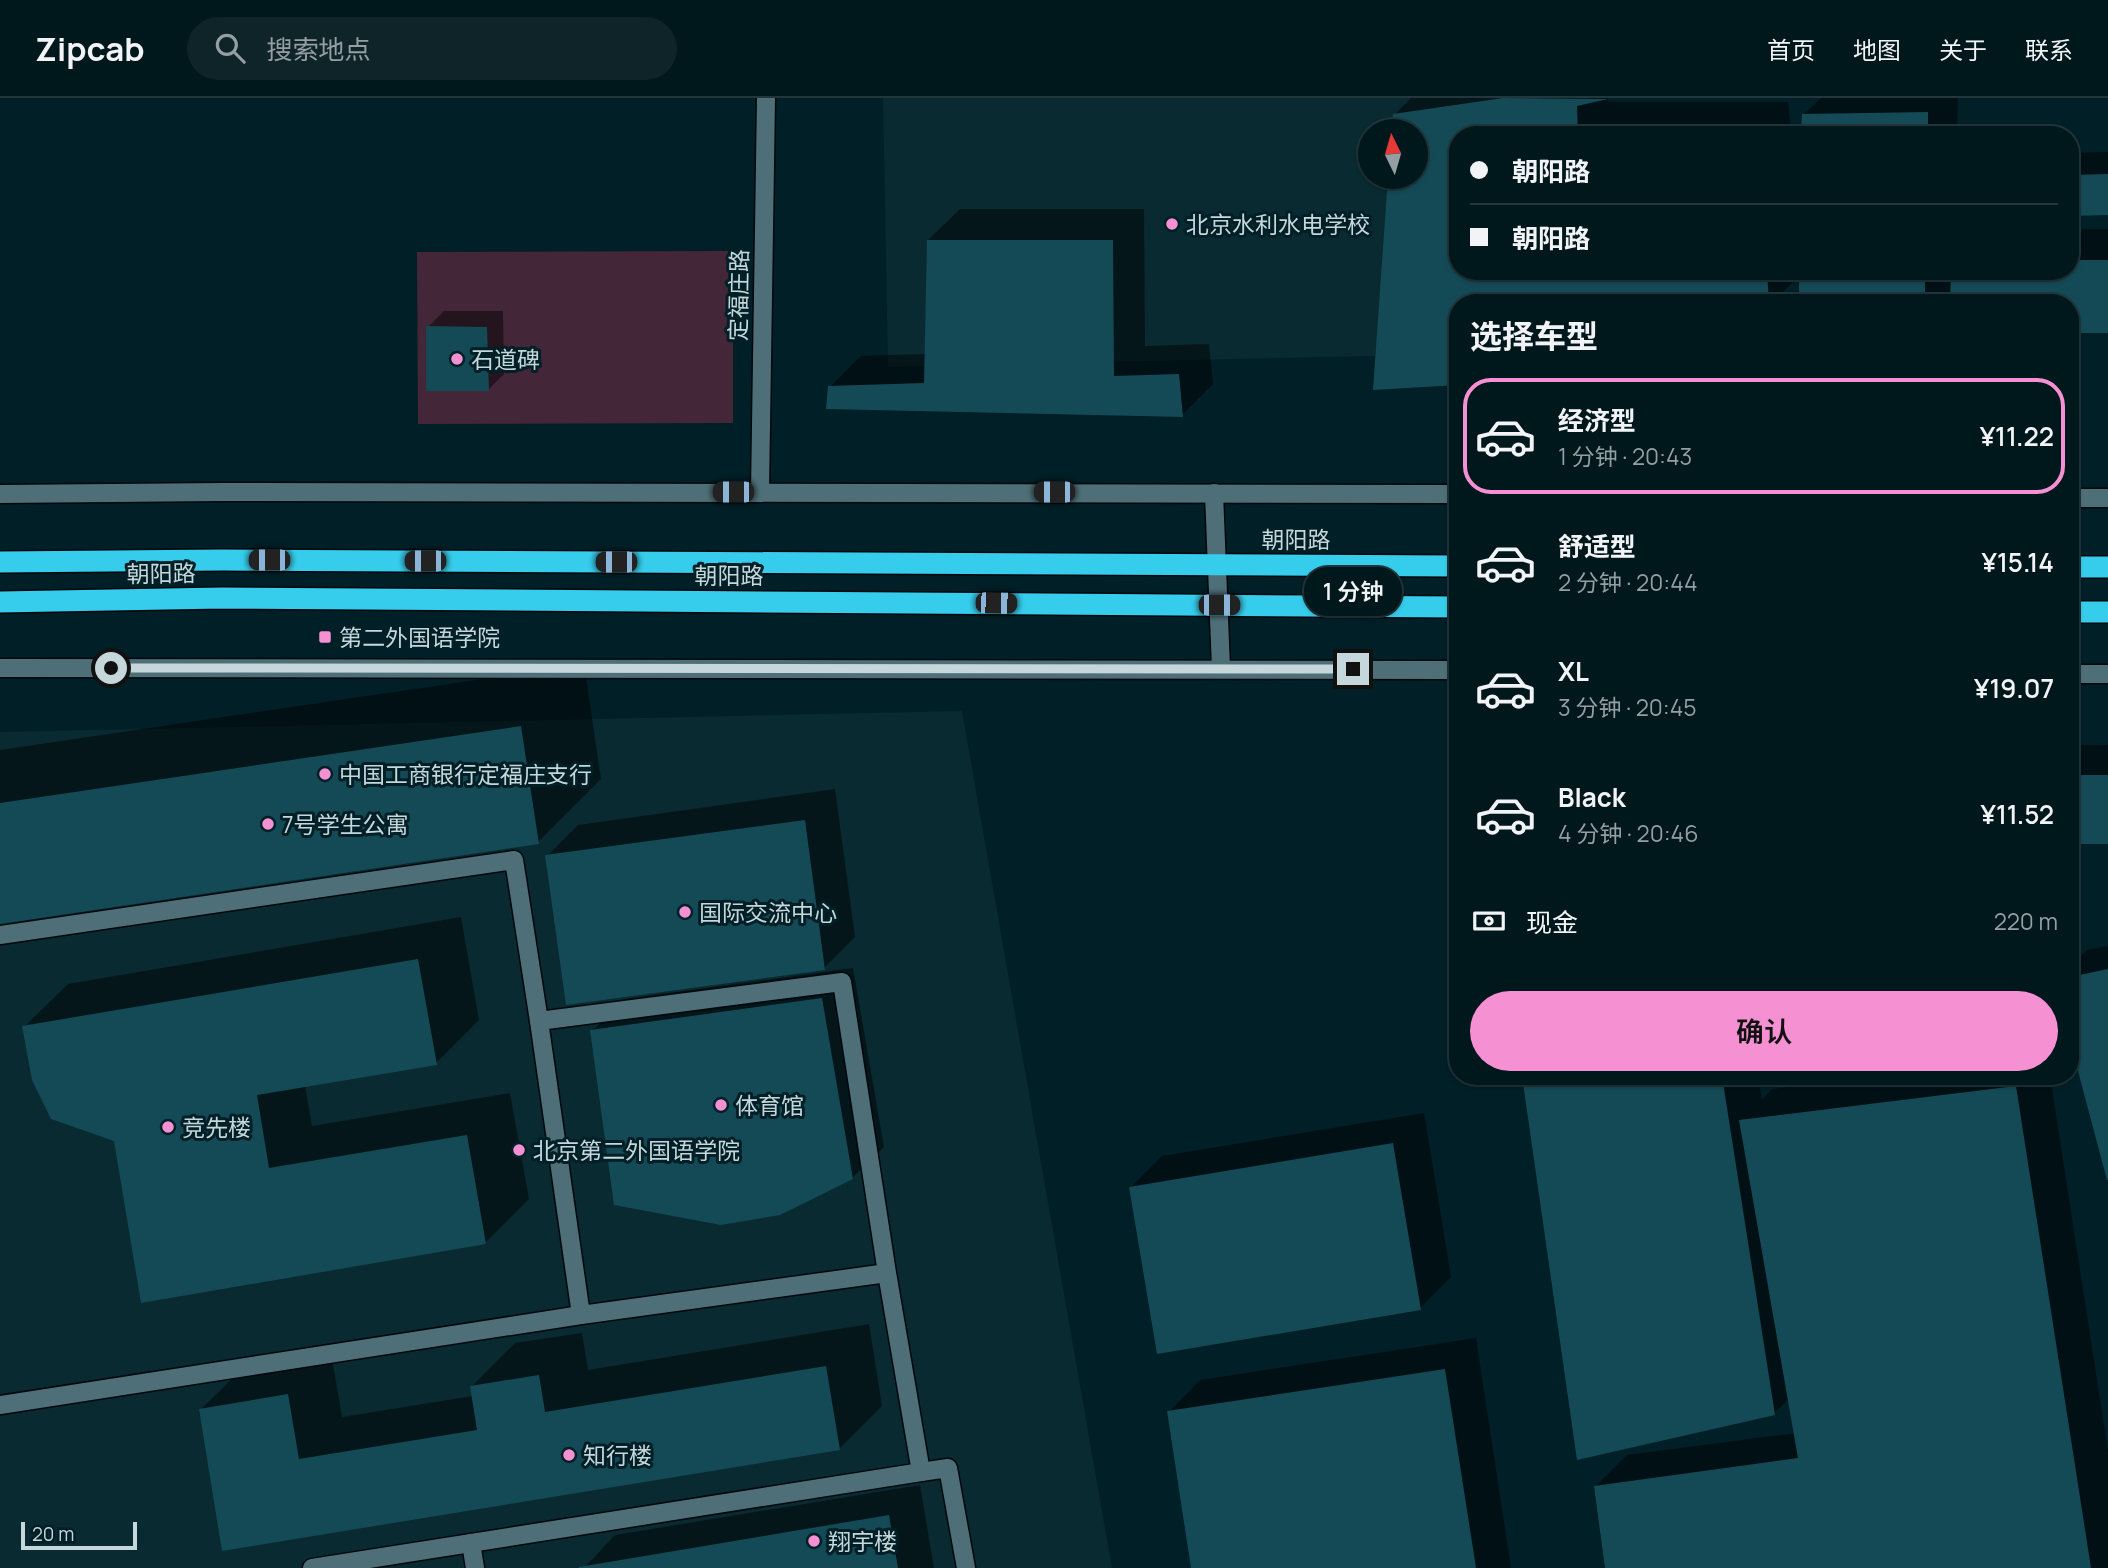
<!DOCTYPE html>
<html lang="zh">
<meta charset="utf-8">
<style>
body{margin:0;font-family:Manrope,"Noto Sans SC",sans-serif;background:#0e2429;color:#f1f3f6;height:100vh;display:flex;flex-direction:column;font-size:26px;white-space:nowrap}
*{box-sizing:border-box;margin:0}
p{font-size:23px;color:#959fa3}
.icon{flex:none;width:38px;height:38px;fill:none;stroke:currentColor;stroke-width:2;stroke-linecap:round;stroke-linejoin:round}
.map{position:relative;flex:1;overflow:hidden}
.panel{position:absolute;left:1449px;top:196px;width:630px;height:791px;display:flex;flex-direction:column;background:#00171c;border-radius:28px;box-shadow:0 2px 5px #0004,0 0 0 2px #22363b}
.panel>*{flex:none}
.hud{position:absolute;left:1449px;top:28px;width:630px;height:154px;border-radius:28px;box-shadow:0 2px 5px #0004,0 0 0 2px #22363b;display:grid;align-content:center;height:154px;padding:0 21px;background:#00171c}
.needle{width:46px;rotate:355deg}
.controls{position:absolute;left:1358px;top:21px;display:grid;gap:14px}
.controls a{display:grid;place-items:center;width:70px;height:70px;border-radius:50%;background:#00171c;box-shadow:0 2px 5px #0004,0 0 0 2px #22363b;font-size:35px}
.scale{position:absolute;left:21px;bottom:18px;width:116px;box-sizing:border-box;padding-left:7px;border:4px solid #c5d7db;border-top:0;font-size:19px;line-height:24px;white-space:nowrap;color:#c5d7db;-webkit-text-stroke:5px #001f26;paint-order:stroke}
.end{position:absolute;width:32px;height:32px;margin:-16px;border:9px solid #c5d7db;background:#111;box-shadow:0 0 0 4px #111}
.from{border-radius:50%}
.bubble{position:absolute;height:49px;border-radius:24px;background:#00171c;box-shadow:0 2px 5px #0004,0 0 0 2px #22363b;font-size:23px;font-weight:600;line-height:49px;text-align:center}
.car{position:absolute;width:21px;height:42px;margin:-21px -10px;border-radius:9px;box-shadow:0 0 5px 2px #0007;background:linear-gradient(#222 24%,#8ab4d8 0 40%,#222 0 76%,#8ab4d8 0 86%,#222 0)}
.hud b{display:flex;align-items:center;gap:24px;height:66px;font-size:26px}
.hud b+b{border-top:2px solid #22363b}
.hud i{width:18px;height:18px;background:#f1f3f6}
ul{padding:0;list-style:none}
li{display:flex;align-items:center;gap:21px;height:116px;margin:0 14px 10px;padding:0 7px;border:4px solid transparent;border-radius:28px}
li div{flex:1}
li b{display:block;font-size:26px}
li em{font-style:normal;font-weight:600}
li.selected{border-color:#f591d2}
li>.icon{width:63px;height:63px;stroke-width:1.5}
h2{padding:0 21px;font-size:32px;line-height:84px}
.pay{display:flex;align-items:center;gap:18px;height:77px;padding:0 21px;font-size:26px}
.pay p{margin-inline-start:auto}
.cta{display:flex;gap:14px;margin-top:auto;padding:14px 21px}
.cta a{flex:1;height:80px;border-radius:42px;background:#f591d2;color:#111;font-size:28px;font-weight:600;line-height:80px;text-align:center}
header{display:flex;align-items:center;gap:42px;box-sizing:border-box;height:98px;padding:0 35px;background:#00171c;border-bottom:2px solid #22363b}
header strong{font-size:33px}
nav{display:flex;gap:38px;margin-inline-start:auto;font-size:24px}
.search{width:490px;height:63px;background:#0e2429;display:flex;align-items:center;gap:18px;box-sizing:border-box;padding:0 24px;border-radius:38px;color:#959fa3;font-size:26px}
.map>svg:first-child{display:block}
</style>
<header>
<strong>Zipcab</strong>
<div class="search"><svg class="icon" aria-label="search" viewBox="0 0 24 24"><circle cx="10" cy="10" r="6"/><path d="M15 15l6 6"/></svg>搜索地点</div>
<nav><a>首页</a><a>地图</a><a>关于</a><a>联系</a></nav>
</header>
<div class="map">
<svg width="2108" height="1470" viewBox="0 0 2108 1470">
<rect width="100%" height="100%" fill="#001f26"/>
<g fill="#092a30" fill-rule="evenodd">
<path d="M883,0H1539L1540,37H1458V256L888,269ZM1370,33H1416V79H1370Z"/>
<path d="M962,613L1112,1470H0V634Z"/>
</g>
<path fill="#442639" d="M733,153V325L418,326L417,154Z"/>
<g fill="#0007">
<path d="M1411,0H1608V4H1788L1791,37H1458V173H2070V131H2108V233L2070,205H1801V176L1772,205H1458L1375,290L1390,79H1416V33H1393L1394,17Z"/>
<path d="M1821,0H1958L1957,37H1803V17Z"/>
<path d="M2108,54V115L2070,116V55Z"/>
<path d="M960,111H1144L1145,248L1209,246L1213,286L1182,317L830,289L861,258L926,256L928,142Z"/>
<path d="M444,213H503L504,276L488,292L428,229Z"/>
<path d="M584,566L601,681L538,744L0,824V652Z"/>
<rect x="2070" y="647" width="38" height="97"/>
<path d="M835,691L855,839L824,870L547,758L578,727Z"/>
<path d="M461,819L479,922L436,965L305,987L312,1028L510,995L529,1101L485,1145L115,1042L24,929L68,886Z"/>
<path d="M2108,848V1078L2070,936V869L2087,852Z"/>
<path d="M853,870L884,1049L852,1080L592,933L624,901Z"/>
<path d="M1523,978H1758L1762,1002L1772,991L1879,978H2050L2108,1353V1470H1607L1596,1388L1627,1357L1796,1335L1790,1300L1774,1315Z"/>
<path d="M1424,1015L1451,1179L1420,1210L1131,1089L1162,1058Z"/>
<path d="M869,1226L882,1308L839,1351L223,1451L200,1312L244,1269L331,1254L342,1319L473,1298L471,1289L515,1245L582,1235L588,1272Z"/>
<path d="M1476,1240L1511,1470H1192L1169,1314L1200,1282Z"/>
<path d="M920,1387L934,1470H584L615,1437Z"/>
</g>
<g fill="#144a56">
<path d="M1503,0L1608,1L1577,8L1578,37H1458V173H1767L1769,205H1458V287L1373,292L1388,79H1416V33H1391L1393,16Z"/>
<path d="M1928,14V37H1801L1802,16Z"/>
<rect x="1737" y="34" width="21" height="3"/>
<path d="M2108,76V117L2070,118V77Z"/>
<path d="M927,142H1113L1114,278L1179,276L1183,319L826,311L828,288L924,285Z"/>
<path d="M2070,162H2108V235H2070V205H1950L1951,173H2070Z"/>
<rect x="1799" y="173" width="126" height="32"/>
<path d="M426,228L487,229L489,293H426Z"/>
<path d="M521,628L539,746L0,826V705Z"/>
<rect x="2070" y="677" width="38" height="69"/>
<path d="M805,722L825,872L566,907L545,757Z"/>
<path d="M418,861L437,967L257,997L269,1070L467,1037L486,1146L141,1205L114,1043L51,1021L32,982L22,928Z"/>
<path d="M2108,871V1082H2107L2070,943V879Z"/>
<path d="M822,900L853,1081L780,1117L721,1127L614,1107L590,932Z"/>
<path d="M1522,978H1722L1775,1317L1577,1362Z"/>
<path d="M2016,988L2091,1470H1605L1594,1388L1798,1360L1739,1022Z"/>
<path d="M1393,1045L1421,1212L1157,1256L1129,1089Z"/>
<path d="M826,1268L840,1352L222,1453L199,1311L288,1296L299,1361L477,1332L470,1288L539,1277L545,1314Z"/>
<path d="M1445,1271L1476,1470H1191L1167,1313Z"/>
<path d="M889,1417L898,1470H579V1469Z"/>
</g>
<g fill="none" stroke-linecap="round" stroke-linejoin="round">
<g stroke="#00080d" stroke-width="21">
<g id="minor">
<path d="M760,394L766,0"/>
<path d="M1214,395L1221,570"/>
<path d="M0,396L222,394L1458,396"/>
<path d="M2070,400H2108"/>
<path d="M0,570L1458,572"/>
<path d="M2070,576H2108"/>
<path d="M0,837L514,762L539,923"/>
<path d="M887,1175L581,1217L539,923L842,884L887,1175L921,1374L948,1370L966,1470"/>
<path d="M0,1307L581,1217"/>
<path d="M471,1445L475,1470"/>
<path d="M312,1470L921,1374"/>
</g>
</g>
<g stroke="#00080d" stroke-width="24">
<g id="highway">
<path d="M0,464L222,462L1458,468"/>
<path d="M2070,469H2108"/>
<path d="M0,504L222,500L1458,509"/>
<path d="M2070,514H2108"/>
</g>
</g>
<use href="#minor" stroke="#4f6f78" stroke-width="18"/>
<use href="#highway" stroke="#36ccec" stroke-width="21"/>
</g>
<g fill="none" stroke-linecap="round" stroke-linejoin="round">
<path stroke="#c5d7db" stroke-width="9" d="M111,570L1353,571"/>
</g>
<g fill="#f591d2" stroke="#001f26" stroke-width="2.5">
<circle cx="1172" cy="126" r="7"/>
<circle cx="457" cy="261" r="7"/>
<rect x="318" y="532" width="14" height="14" rx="3.5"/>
<circle cx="325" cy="676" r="7"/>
<circle cx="268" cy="726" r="7"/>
<circle cx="685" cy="814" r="7"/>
<circle cx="721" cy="1007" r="7"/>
<circle cx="168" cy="1029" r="7"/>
<circle cx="519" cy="1052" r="7"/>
<circle cx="569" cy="1357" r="7"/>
<circle cx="814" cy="1443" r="7"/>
</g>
<g text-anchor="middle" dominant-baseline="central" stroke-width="6" stroke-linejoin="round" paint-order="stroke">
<g font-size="23" fill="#c5d7db" stroke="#001f26" text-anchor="start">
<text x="1186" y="126">北京水利水电学校</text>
<text x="471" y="261">石道碑</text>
<text x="339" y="539">第二外国语学院</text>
<text x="339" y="676">中国工商银行定福庄支行</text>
<text x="282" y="726">7号学生公寓</text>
<text x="699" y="814">国际交流中心</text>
<text x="735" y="1007">体育馆</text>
<text x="182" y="1029">竞先楼</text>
<text x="533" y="1052">北京第二外国语学院</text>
<text x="583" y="1357">知行楼</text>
<text x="828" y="1443">翔宇楼</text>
</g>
<g font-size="23" fill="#c5d7db" stroke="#001f26">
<text transform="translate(738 197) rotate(-89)">定福庄路</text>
<text x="1296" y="441">朝阳路</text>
<text transform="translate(161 475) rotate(-1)">朝阳路</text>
<text x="729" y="477">朝阳路</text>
</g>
</g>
</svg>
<div class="controls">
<a><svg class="needle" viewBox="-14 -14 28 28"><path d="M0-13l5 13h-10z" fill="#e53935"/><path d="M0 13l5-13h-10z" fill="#959fa3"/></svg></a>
</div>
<div class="scale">20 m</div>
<i class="end from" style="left:111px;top:570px"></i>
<i class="end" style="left:1353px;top:571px"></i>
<div class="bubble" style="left:1304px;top:469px;width:98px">1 分钟</div>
<i class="car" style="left:733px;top:394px;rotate:270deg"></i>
<i class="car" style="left:1054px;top:394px;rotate:270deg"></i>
<i class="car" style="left:269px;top:462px;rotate:270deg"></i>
<i class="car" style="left:425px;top:463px;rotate:270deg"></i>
<i class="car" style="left:616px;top:464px;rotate:270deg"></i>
<i class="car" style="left:996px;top:505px;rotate:91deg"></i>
<i class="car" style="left:1219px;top:507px;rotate:90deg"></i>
<div class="hud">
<b><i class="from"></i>朝阳路</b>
<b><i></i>朝阳路</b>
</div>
<section class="panel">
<h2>选择车型</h2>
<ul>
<li class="selected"><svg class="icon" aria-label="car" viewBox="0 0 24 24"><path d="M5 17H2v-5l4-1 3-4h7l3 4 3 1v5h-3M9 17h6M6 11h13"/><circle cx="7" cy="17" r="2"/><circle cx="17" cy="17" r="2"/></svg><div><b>经济型</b><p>1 分钟 · 20:43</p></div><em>¥11.22</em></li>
<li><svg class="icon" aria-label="car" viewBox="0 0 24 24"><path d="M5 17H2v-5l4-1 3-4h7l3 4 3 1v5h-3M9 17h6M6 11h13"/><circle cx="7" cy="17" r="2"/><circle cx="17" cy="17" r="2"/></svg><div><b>舒适型</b><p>2 分钟 · 20:44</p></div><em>¥15.14</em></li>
<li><svg class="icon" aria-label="car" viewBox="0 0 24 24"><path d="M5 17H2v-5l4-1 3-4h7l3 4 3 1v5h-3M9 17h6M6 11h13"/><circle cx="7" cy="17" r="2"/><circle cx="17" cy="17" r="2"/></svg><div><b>XL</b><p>3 分钟 · 20:45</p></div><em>¥19.07</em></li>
<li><svg class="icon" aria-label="car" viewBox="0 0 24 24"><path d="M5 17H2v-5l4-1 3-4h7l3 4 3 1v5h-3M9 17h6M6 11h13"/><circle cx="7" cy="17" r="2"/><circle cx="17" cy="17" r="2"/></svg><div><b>Black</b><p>4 分钟 · 20:46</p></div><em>¥11.52</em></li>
</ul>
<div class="pay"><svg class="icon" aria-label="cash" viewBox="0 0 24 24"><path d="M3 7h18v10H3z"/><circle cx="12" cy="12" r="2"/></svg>现金<p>220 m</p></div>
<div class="cta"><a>确认</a></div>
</section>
</div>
